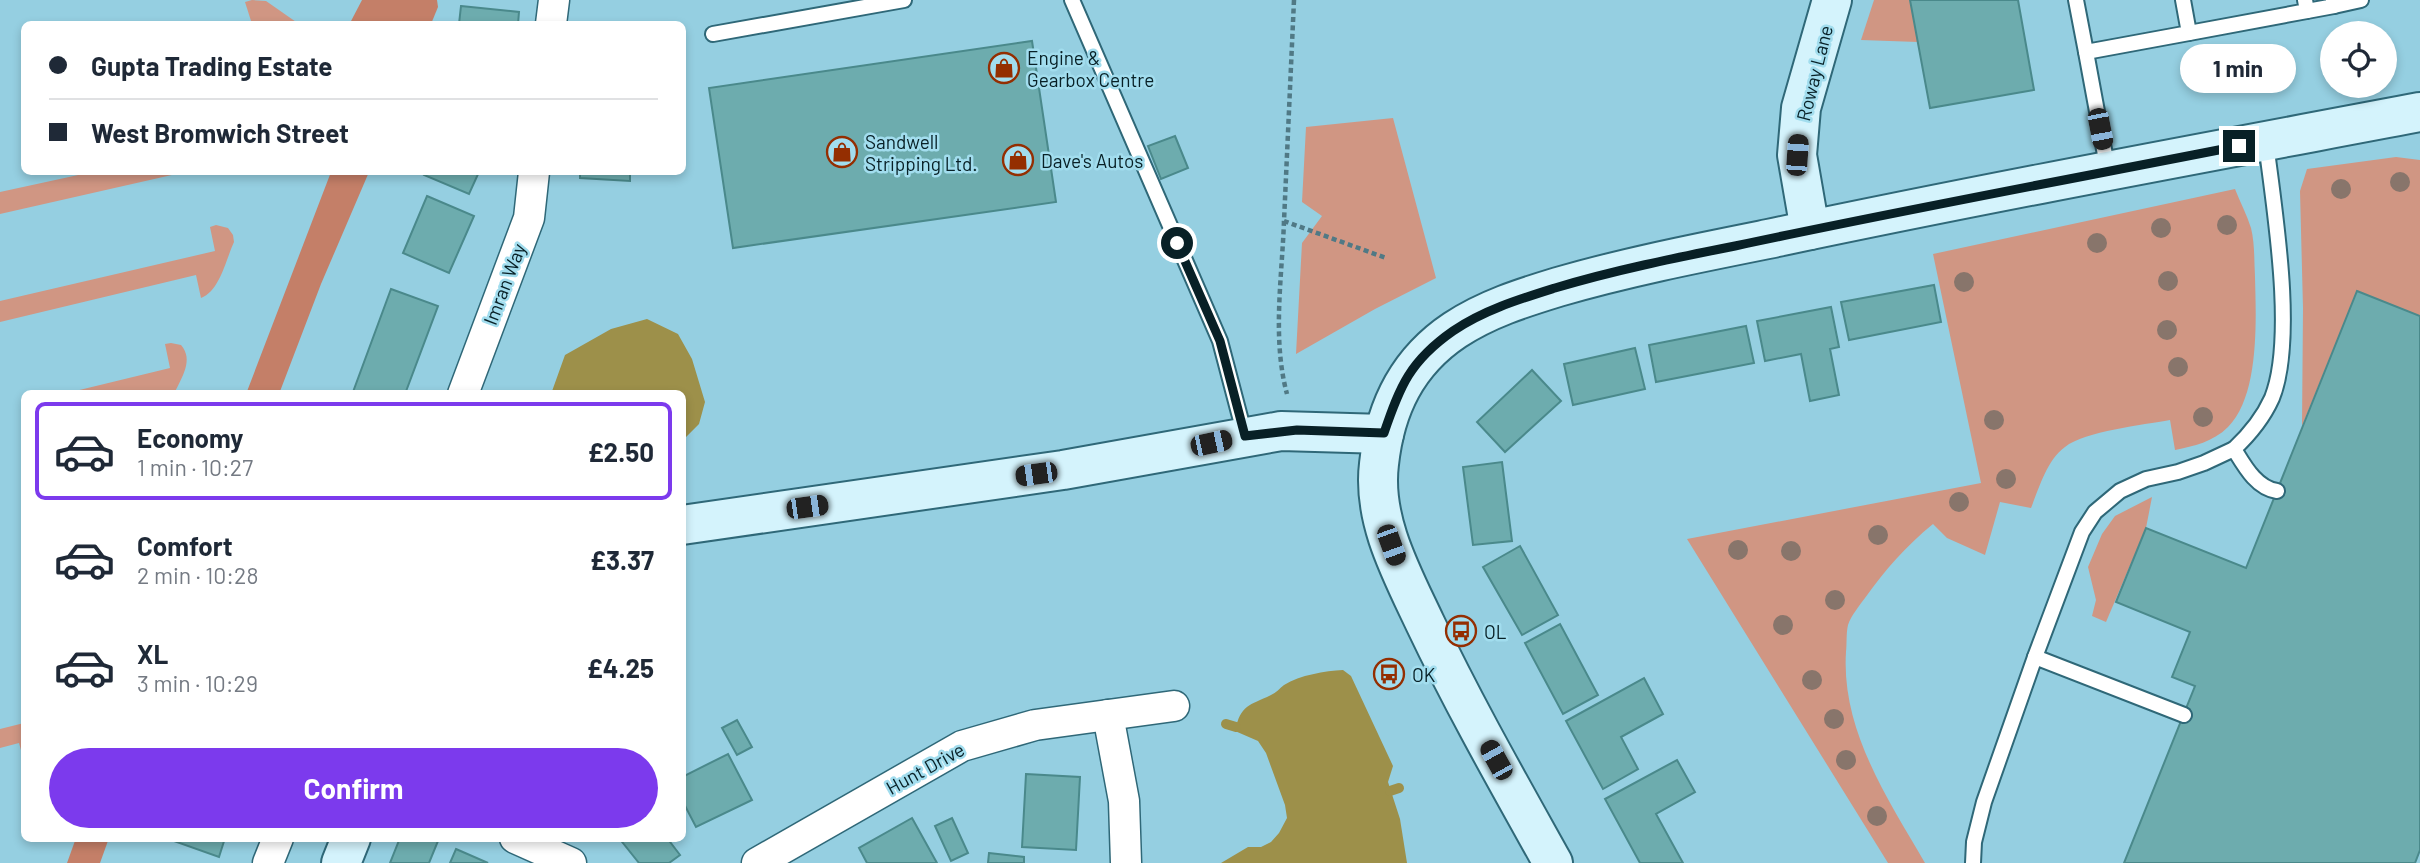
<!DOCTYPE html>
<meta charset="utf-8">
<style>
body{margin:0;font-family:Barlow,sans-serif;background:#f2f2f3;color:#1f2937;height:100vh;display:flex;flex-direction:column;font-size:26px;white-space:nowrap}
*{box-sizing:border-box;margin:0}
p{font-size:23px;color:#747a83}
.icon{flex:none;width:38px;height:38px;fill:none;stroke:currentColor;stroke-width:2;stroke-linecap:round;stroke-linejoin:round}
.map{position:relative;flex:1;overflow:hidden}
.details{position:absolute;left:21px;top:390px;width:665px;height:452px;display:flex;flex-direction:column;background:#fff;border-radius:10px;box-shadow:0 4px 10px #0003}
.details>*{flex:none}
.hud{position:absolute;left:21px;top:21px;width:665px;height:154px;border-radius:10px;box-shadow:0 4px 10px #0003;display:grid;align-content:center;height:154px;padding:0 28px;background:#fff}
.buttons{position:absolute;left:2320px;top:21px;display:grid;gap:14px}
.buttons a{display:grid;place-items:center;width:77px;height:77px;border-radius:50%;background:#fff;box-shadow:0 4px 10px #0003;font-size:35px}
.end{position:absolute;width:32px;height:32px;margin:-16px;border:9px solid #082026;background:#fff;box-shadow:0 0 0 4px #fff}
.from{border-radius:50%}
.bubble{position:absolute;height:49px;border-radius:24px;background:#fff;box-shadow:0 4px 10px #0003;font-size:23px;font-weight:700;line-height:49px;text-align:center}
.car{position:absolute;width:21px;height:42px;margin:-21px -10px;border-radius:9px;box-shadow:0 0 5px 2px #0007;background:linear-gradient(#222 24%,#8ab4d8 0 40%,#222 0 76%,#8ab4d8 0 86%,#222 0)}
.hud b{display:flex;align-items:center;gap:24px;height:66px;font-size:26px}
.hud b+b{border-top:2px solid #e0e1e3}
.hud i{width:18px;height:18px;background:#1f2937}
ul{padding:12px 0 0;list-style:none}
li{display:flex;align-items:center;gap:21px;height:98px;margin:0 14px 10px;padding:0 14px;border:4px solid transparent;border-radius:10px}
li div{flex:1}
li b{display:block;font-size:26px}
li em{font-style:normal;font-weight:700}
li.selected{border-color:#7c3aed}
li>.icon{width:63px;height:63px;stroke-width:1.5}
.button{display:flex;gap:14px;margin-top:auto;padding:14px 28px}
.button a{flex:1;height:80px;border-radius:42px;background:#7c3aed;color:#fff;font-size:28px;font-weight:700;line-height:80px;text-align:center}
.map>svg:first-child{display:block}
</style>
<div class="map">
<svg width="2420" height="863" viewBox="0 0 2420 863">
<rect width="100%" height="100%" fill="#95cfe1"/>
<g fill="#d09683">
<path d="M252,0L266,1L299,24H252L245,2Z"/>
<path d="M1874,0H1910L1918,42L1861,40Z"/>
<path d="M1393,118L1436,278L1375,309L1296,354L1302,243L1322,216L1302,202L1306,127Z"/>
<path d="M2396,157L2420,160V316L2357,291L2302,426L2303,308L2300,191L2307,169Z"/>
<path d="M92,172H185L0,214V192Z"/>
<path d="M2235,189C2240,202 2247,215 2251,228C2255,244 2254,261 2255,277C2256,318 2260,395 2228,427C2213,442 2194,446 2175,450L2170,420C2143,425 2085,431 2065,447C2047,460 2039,488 2031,508L2000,502L1985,555L1947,538L1933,524C1906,546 1885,570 1865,598C1859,606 1851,616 1848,625C1846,633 1847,644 1846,652C1841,730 1888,799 1925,863H1888L1687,539L1981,483L1933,254Z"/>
<path d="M216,225L228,228L233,235L234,242C226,259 220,291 201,298L196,275L0,322V301L215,251L210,227Z"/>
<path d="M171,343L181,345C194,360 182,377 174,394H152L151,392L141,394H63L170,368L165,344Z"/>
<path d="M2152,497L2146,528L2106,622L2092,616L2096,600L2088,567L2102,534L2115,516Z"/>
<path d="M24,723V761L19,743L0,748V729Z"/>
</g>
<g fill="#c47f68">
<path d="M362,0H437L438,7L431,24H353L350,23Z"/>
<path d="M331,172H369L321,284L279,394H246Z"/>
<path d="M76,838H109L100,863H67Z"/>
</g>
<g fill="#9d904a">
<path d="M647,319L678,334L692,359L705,402L699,424L684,439H683L682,394H551L565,355L611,329Z"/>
<path d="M1343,670L1351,676L1393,766L1388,782L1400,819L1407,863H1221L1248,847H1261L1271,842L1279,833L1287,818L1285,805L1266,753L1258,741L1235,731C1241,704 1249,706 1271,695C1276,693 1280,688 1284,685C1300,675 1325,671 1343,670Z"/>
</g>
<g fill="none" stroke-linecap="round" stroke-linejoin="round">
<g stroke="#9d904a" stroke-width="10">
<path d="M1226,724L1236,727"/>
<path d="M1390,791L1399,788"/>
</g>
</g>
<g fill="#6dacae" stroke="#4a898b" stroke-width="2">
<path d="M1910,0H2018L2034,90L1930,108Z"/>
<path d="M461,6L519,12L518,24H459Z"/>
<path d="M1032,41L1056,202L733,248L709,88Z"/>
<path d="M1175,136L1188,168L1161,179L1148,146Z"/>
<path d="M425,172H479L469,194L424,175Z"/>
<path d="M580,172H630V181L580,178Z"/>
<path d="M427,196L474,216L449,273L403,253Z"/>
<path d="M1934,285L1941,322L1849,340L1841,302Z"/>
<path d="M391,289L438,306L405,394H357L353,392Z"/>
<path d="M2357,291L2420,316V850L2415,863H2124L2195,686L2172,677L2190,632L2116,602L2146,528L2246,568Z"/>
<path d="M1831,307L1839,347L1830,349L1839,395L1810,401L1801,354L1765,361L1757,321Z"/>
<path d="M1746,326L1754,363L1656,382L1649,345Z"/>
<path d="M1635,348L1645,389L1573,405L1564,364Z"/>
<path d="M1532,370L1561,401L1505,452L1477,422Z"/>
<path d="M1502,462L1512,541L1473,545L1463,467Z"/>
<path d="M1520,546L1558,615L1522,635L1483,567Z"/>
<path d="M1560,624L1598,695L1563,714L1525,643Z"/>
<path d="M1644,678L1663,714L1621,737L1638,769L1603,789L1566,721Z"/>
<path d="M737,720L752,747L737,755L722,728Z"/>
<path d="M728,754L752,800L696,827L682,800V777Z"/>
<path d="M1677,760L1695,792L1656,814L1683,863H1640L1605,799Z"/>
<path d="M1026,774L1080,777L1076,850L1022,847Z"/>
<path d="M912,818L937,863H867L859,848Z"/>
<path d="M952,818L968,853L951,861L935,826Z"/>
<path d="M172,838H225L219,857L171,840Z"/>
<path d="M400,838H432L438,841L429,863H390Z"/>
<path d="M619,838H667L680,855L669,863H639Z"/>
<path d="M456,849L488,863H450Z"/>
<path d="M989,853L1024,857V863H988Z"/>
</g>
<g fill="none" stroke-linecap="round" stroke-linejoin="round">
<g stroke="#2f6878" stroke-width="18">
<g id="lane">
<path d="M1072,0L1220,341L1245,436"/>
<path d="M2076,0L2086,52L2189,33L2183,0"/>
<path d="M2334,6L2361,0"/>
<path d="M2307,11L2334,6L2333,0"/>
<path d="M2189,33L2307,11L2305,0"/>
<path d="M713,34L904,0"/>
<path d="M2086,52L2108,171"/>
<path d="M2234,449C2250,434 2263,418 2272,398C2296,338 2274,208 2266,143"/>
<path d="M2035,657L2082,532L2095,512L2120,491L2146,479L2178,472L2204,463L2234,449C2244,465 2256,488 2277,491"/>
<path d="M1973,863L1974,842L1984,802L2035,657L2184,715"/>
</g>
</g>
<g stroke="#2f6878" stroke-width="33">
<g id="street">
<path d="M551,24L554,0"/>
<path d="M463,394L529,218L534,172"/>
<path d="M1108,715L1124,801L1126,863"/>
<path d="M515,838L571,863"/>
<path d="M268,863L278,838"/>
<path d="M757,863L962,746L1035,725L1174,706"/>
</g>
</g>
<g stroke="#2f6878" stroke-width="42">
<g id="secondary">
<path d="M1810,230L1797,155L1801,108L1832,0"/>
<path d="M682,525L1063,470L1281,431L1384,434"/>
<path d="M341,863L351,838"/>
<path d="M1553,863C1509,784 1464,705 1425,623C1402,574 1372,520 1379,464C1385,408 1407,362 1455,330C1487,309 1522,298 1558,287C1627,267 1698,253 1768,239C1985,193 2203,153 2420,112"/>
</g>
</g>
<g stroke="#507985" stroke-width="4.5" stroke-dasharray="5 3.5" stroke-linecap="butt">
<path d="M1294,0L1284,221L1386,258"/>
<path d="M1284,221C1282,278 1272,339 1287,394"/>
</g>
<use href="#lane" stroke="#fff" stroke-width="14"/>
<use href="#street" stroke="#fff" stroke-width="30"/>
<use href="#secondary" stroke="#d4f3fc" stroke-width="38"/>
</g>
<g fill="#88756b">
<circle cx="2400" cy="182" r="10"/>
<circle cx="2341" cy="189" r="10"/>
<circle cx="2227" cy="225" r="10"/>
<circle cx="2161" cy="228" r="10"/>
<circle cx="2097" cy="243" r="10"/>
<circle cx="2168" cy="281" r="10"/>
<circle cx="1964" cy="282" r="10"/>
<circle cx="2167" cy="330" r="10"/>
<circle cx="2178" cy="367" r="10"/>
<circle cx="2203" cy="417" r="10"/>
<circle cx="1994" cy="420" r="10"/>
<circle cx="2006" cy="479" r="10"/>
<circle cx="1959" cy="502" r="10"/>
<circle cx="1878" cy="535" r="10"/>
<circle cx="1738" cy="550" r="10"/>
<circle cx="1791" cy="551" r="10"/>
<circle cx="1835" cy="600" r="10"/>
<circle cx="1783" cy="625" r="10"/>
<circle cx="1812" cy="680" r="10"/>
<circle cx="1834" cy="719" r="10"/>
<circle cx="1846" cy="760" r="10"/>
<circle cx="1877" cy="816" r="10"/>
</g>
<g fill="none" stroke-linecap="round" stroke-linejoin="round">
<path stroke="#082026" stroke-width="9" d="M1177,243L1220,341L1245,436L1297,430L1384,433C1400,386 1410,361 1453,331C1484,310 1520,299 1555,288C1615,270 1675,258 1735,246C1903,210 2071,179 2239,146"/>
</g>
<defs>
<g id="shop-ring" transform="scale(1.575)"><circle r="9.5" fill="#a2ddee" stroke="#942e01" stroke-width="1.5"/><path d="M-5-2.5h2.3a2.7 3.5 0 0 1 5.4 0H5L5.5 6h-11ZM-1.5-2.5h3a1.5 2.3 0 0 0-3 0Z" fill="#942e01"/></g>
<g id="bus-ring" transform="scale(1.575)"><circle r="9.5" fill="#a2ddee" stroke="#942e01" stroke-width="1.5"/><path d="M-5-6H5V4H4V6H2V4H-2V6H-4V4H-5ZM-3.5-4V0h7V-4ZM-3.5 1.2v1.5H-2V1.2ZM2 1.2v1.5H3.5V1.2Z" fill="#942e01"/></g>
</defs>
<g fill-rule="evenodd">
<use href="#shop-ring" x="1004" y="68"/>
<use href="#shop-ring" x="842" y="152"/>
<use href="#shop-ring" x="1018" y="160"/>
<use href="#bus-ring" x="1461" y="631"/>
<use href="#bus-ring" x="1389" y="674"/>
</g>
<g text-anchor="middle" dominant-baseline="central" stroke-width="5" stroke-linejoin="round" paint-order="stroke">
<g font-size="19" fill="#082026" stroke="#a2ddee" text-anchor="start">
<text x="1027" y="57">Engine &amp;<tspan x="1027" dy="22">Gearbox Centre</tspan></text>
<text x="865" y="141">Sandwell<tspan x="865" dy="22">Stripping Ltd.</tspan></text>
<text x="1041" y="160">Dave's Autos</text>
<text x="1484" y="631">OL</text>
<text x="1412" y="674">OK</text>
</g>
<g font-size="19" fill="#082026" stroke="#a2ddee">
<text transform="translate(1814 73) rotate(-76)">Roway Lane</text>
<text transform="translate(504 284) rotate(-69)">Imran Way</text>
<text transform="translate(925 768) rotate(-29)">Hunt Drive</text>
</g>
</g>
</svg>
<div class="buttons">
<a><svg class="icon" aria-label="locate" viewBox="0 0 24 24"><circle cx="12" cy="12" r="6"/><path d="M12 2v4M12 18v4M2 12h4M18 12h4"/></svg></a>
</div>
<i class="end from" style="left:1177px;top:243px"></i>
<i class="end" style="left:2239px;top:146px"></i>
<div class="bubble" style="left:2180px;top:44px;width:116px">1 min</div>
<i class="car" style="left:2100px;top:129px;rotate:169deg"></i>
<i class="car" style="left:1797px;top:155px;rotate:4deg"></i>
<i class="car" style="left:1211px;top:443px;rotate:78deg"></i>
<i class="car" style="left:1036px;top:474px;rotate:262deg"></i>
<i class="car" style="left:807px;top:507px;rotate:82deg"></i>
<i class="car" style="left:1391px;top:545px;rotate:160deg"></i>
<i class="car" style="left:1496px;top:760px;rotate:331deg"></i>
<div class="hud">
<b><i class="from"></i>Gupta Trading Estate</b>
<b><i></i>West Bromwich Street</b>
</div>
<section class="details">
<ul>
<li class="selected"><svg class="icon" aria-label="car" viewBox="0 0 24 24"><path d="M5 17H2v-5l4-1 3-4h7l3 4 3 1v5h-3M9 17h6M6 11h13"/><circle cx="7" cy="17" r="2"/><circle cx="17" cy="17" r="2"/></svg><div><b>Economy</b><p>1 min · 10:27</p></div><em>£2.50</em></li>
<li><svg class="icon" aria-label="car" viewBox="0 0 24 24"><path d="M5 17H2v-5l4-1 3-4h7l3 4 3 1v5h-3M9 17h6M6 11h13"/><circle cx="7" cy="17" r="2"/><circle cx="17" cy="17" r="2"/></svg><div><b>Comfort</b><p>2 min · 10:28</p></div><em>£3.37</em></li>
<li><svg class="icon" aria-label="car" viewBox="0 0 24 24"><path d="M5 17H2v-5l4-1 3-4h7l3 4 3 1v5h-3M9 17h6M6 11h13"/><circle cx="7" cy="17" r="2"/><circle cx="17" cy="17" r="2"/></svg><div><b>XL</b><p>3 min · 10:29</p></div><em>£4.25</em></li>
</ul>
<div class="button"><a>Confirm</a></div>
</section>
</div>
